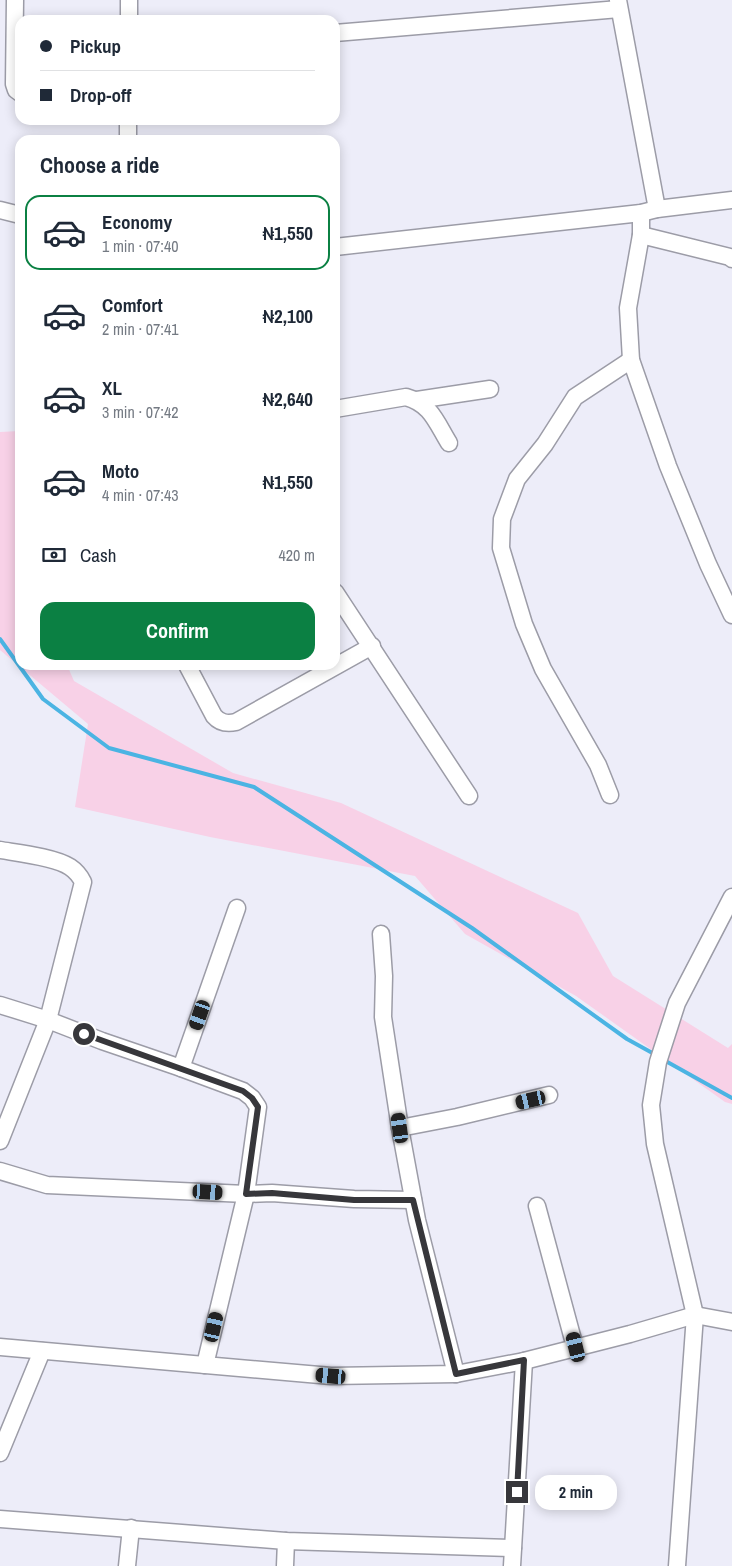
<!DOCTYPE html>
<meta charset="utf-8">
<style>
body{margin:0;font-family:"Archivo Narrow",sans-serif;background:#f2f2f3;color:#1f2937;height:100vh;display:flex;flex-direction:column;font-size:19px;white-space:nowrap}
*{box-sizing:border-box;margin:0}
p{font-size:16px;color:#747a83}
.icon{flex:none;width:28px;height:28px;fill:none;stroke:currentColor;stroke-width:2;stroke-linecap:round;stroke-linejoin:round}
.map{position:relative;flex:1;overflow:hidden}
.drawer{position:absolute;left:15px;top:135px;width:325px;height:535px;display:flex;flex-direction:column;background:#fff;border-radius:15px;box-shadow:0 2px 12px #0003}
.drawer>*{flex:none}
.top-card{position:absolute;left:15px;top:15px;width:325px;height:110px;border-radius:15px;box-shadow:0 2px 12px #0003;display:grid;align-content:center;height:110px;padding:0 25px;background:#fff}
.end{position:absolute;width:22px;height:22px;margin:-11px;border:6px solid #37373b;background:#fff;box-shadow:0 0 0 2px #fff}
.from{border-radius:50%}
.bubble{position:absolute;height:35px;border-radius:15px;background:#fff;box-shadow:0 2px 12px #0003;font-size:16px;font-weight:700;line-height:35px;text-align:center}
.car{position:absolute;width:15px;height:30px;margin:-15px -8px;border-radius:6px;box-shadow:0 0 4px 1px #0007;background:linear-gradient(#222 24%,#8ab4d8 0 40%,#222 0 76%,#8ab4d8 0 86%,#222 0)}
.top-card b{display:flex;align-items:center;gap:18px;height:48px;font-size:19px}
.top-card b+b{border-top:1px solid #e0e1e3}
.top-card i{width:12px;height:12px;background:#1f2937}
ul{padding:0;list-style:none}
li{display:flex;align-items:center;gap:15px;height:75px;margin:0 10px 8px;padding:0 15px;border:2px solid transparent;border-radius:15px}
li div{flex:1}
li b{display:block;font-size:19px}
li em{font-style:normal;font-weight:700}
li.active{border-color:#0b8043}
li>.icon{width:45px;height:45px;stroke-width:1.5}
h2{padding:0 25px;font-size:22px;line-height:60px}
.pay{display:flex;align-items:center;gap:12px;height:55px;padding:0 25px;font-size:19px}
.pay p{margin-inline-start:auto}
.action{display:flex;gap:10px;margin-top:auto;padding:10px 25px}
.action a{flex:1;height:58px;border-radius:15px;background:#0b8043;color:#fff;font-size:20px;font-weight:700;line-height:58px;text-align:center}
.map>svg:first-child{display:block}
</style>
<div class="map">
<svg width="732" height="1566" viewBox="0 0 732 1566">
<rect width="100%" height="100%" fill="#ededf9"/>
<path fill="#f8d1e7" d="M20,431V665H67L74,681L233,773L341,803L578,913L613,976L728,1048L732,1044V1104L725,1102L576,996L465,934L415,876L210,837L75,807L88,724L0,650V432Z"/>
<g fill="none" stroke-linecap="round" stroke-linejoin="round">
<g stroke="#4bb4e3" stroke-width="4">
<path d="M0,639L43,699L109,748L254,787L472,928L627,1039L656,1055"/>
<path d="M662,1059L732,1098"/>
</g>
<g stroke="#9c9ca7" stroke-width="19">
<g id="minor">
<path d="M15,0L14,84L16,90L20,93"/>
<path d="M618,0L657,209"/>
<path d="M129,20V0"/>
<path d="M335,33L619,9"/>
<path d="M128,140V120"/>
<path d="M0,210L20,215"/>
<path d="M641,213V235L628,308L631,360L668,466L708,564L732,615"/>
<path d="M641,235L730,257L732,259"/>
<path d="M335,247L641,213L657,209L732,200"/>
<path d="M417,400L490,389"/>
<path d="M335,409L406,397C431,404 436,422 449,443"/>
<path d="M335,592L469,796"/>
<path d="M187,665L214,716C220,723 227,724 236,722L372,646"/>
<path d="M610,795L598,765L543,669L524,624L501,548L502,519L517,479L545,444L575,397L631,360"/>
<path d="M0,850C18,853 55,857 70,867C76,871 80,876 83,882L48,1020L0,1141"/>
<path d="M381,934L384,976L383,1017L400,1128L417,1220L456,1374"/>
<path d="M0,1005L48,1020L102,1041L181,1068L243,1091L252,1098L258,1107L246,1194L205,1365"/>
<path d="M181,1068L237,908"/>
<path d="M400,1128L457,1117L549,1095"/>
<path d="M0,1171L47,1185L246,1194L272,1193L354,1199L413,1200"/>
<path d="M537,1206L575,1347"/>
<path d="M0,1347L331,1376L456,1374L524,1361L630,1334L695,1315L732,1322"/>
<path d="M0,1453L42,1351"/>
<path d="M0,1519L286,1541L513,1548"/>
<path d="M127,1566L131,1528"/>
<path d="M285,1566L286,1541"/>
<path d="M512,1566L524,1361"/>
<path d="M677,1566L695,1315L655,1144L651,1105L658,1062L677,1003L732,897"/>
</g>
</g>
<use href="#minor" stroke="#fff" stroke-width="16"/>
</g>
<g fill="none" stroke-linecap="round" stroke-linejoin="round">
<path stroke="#37373b" stroke-width="6" d="M84,1034L243,1091L252,1098L258,1107L246,1194L272,1193L354,1200H413L456,1374L524,1360L517,1492"/>
</g>
</svg>
<i class="end from" style="left:84px;top:1034px"></i>
<i class="end" style="left:517px;top:1492px"></i>
<div class="bubble" style="left:535px;top:1475px;width:82px">2 min</div>
<i class="car" style="left:200px;top:1015px;rotate:199deg"></i>
<i class="car" style="left:531px;top:1100px;rotate:257deg"></i>
<i class="car" style="left:400px;top:1128px;rotate:352deg"></i>
<i class="car" style="left:208px;top:1192px;rotate:93deg"></i>
<i class="car" style="left:214px;top:1327px;rotate:13deg"></i>
<i class="car" style="left:576px;top:1347px;rotate:346deg"></i>
<i class="car" style="left:331px;top:1376px;rotate:275deg"></i>
<div class="top-card">
<b><i class="from"></i>Pickup</b>
<b><i></i>Drop-off</b>
</div>
<section class="drawer">
<h2>Choose a ride</h2>
<ul>
<li class="active"><svg class="icon" aria-label="car" viewBox="0 0 24 24"><path d="M5 17H2v-5l4-1 3-4h7l3 4 3 1v5h-3M9 17h6M6 11h13"/><circle cx="7" cy="17" r="2"/><circle cx="17" cy="17" r="2"/></svg><div><b>Economy</b><p>1 min · 07:40</p></div><em>₦1,550</em></li>
<li><svg class="icon" aria-label="car" viewBox="0 0 24 24"><path d="M5 17H2v-5l4-1 3-4h7l3 4 3 1v5h-3M9 17h6M6 11h13"/><circle cx="7" cy="17" r="2"/><circle cx="17" cy="17" r="2"/></svg><div><b>Comfort</b><p>2 min · 07:41</p></div><em>₦2,100</em></li>
<li><svg class="icon" aria-label="car" viewBox="0 0 24 24"><path d="M5 17H2v-5l4-1 3-4h7l3 4 3 1v5h-3M9 17h6M6 11h13"/><circle cx="7" cy="17" r="2"/><circle cx="17" cy="17" r="2"/></svg><div><b>XL</b><p>3 min · 07:42</p></div><em>₦2,640</em></li>
<li><svg class="icon" aria-label="car" viewBox="0 0 24 24"><path d="M5 17H2v-5l4-1 3-4h7l3 4 3 1v5h-3M9 17h6M6 11h13"/><circle cx="7" cy="17" r="2"/><circle cx="17" cy="17" r="2"/></svg><div><b>Moto</b><p>4 min · 07:43</p></div><em>₦1,550</em></li>
</ul>
<div class="pay"><svg class="icon" aria-label="cash" viewBox="0 0 24 24"><path d="M3 7h18v10H3z"/><circle cx="12" cy="12" r="2"/></svg>Cash<p>420 m</p></div>
<div class="action"><a>Confirm</a></div>
</section>
</div>
